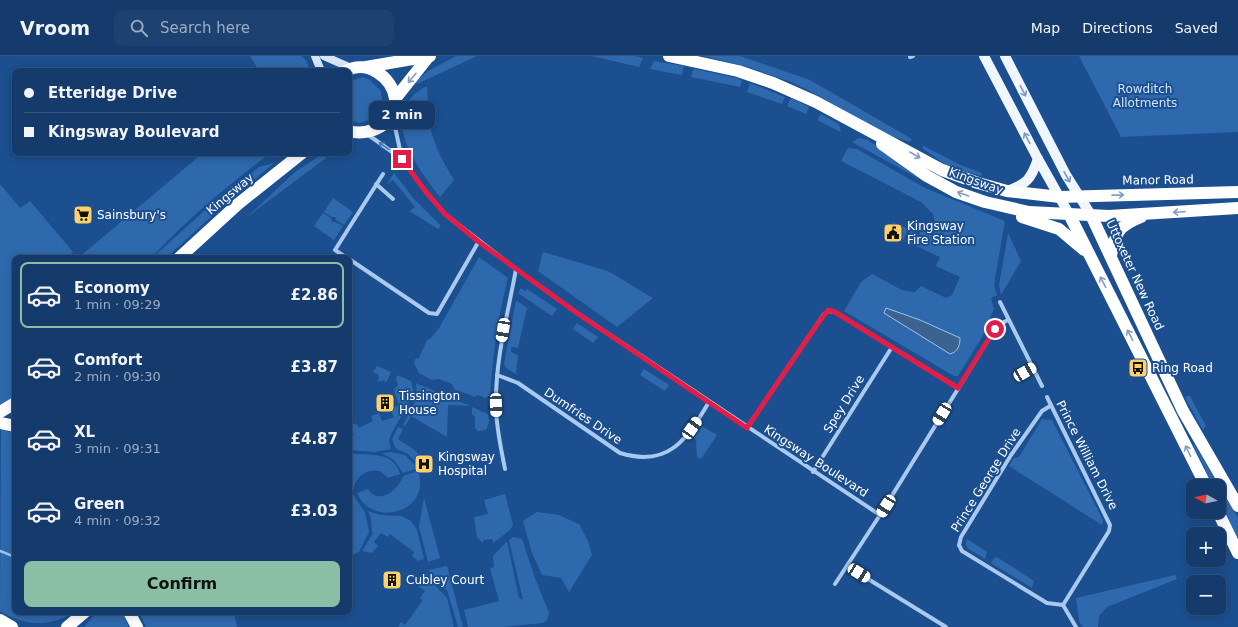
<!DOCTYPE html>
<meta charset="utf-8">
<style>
body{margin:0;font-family:"DejaVu Sans",sans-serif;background:#1d4271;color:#f1f3f6;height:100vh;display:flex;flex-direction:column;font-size:15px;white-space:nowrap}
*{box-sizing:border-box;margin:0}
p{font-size:13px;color:#9dadc1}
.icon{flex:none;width:22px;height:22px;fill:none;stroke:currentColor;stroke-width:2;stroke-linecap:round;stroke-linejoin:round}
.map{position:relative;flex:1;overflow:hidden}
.drawer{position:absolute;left:12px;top:199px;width:340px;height:360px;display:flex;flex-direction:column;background:#143b6b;border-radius:8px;box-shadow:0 2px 10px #0003,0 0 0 1px #33557e}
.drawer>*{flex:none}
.hud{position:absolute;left:12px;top:12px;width:340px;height:88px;border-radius:8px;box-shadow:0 2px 10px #0003,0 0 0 1px #33557e;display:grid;align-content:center;height:88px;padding:0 12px;background:#143b6b}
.needle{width:26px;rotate:278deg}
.tools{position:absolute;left:1186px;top:423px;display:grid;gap:8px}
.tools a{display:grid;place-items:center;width:40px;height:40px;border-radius:8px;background:#143b6b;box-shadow:0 2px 10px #0003,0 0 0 1px #33557e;font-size:20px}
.end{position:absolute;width:18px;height:18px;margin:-9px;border:5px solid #e11d48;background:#fff;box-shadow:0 0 0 2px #fff}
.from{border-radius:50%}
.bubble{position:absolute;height:28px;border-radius:8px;background:#143b6b;box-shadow:0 2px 10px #0003,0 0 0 1px #33557e;font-size:13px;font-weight:600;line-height:28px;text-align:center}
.car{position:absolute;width:12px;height:24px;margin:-12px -6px;border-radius:5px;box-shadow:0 0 3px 1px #0007;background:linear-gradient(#fff 24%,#345 0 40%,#fff 0 76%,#345 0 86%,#fff 0)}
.hud b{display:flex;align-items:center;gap:14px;height:38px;font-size:15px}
.hud b+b{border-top:1px solid #33557e}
.hud i{width:10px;height:10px;background:#f1f3f6}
ul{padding:7px 0 0;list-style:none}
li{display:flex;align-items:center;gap:12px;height:66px;margin:0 8px 6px;padding:0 4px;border:2px solid transparent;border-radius:8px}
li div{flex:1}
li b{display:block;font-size:15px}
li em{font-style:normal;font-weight:600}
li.on{border-color:#8abfa5}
li>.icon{width:36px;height:36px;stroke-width:1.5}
.cta{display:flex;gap:8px;margin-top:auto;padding:8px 12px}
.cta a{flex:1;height:46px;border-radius:8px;background:#8abfa5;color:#111;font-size:16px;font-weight:600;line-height:46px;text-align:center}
header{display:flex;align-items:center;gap:24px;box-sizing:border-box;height:56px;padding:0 20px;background:#143b6b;border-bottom:1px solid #33557e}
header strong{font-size:19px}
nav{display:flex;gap:22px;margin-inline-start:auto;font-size:14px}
.search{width:280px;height:36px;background:#1d4271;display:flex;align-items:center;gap:10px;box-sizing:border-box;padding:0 14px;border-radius:8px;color:#9dadc1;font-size:15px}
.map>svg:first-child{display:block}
</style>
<header>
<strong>Vroom</strong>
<div class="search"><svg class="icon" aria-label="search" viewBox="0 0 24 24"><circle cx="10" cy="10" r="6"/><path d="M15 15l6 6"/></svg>Search here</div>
<nav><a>Map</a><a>Directions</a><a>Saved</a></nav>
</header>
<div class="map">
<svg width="1238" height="571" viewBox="0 0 1238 571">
<rect width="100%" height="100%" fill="#1b4f8f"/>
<g fill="#2e69ad">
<path d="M250,0H302L307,6L310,15H259Z"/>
<path d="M456,0H477L417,28L414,27L428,15Z"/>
<path d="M592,0H635L643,2L639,11Z"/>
<path d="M703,0H740L810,24L912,83L910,86L885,78L812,36L791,26L748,11Z"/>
<path d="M1079,0H1238V76L1121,81Z"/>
<path d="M654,5L684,10L682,19L650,13Z"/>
<path d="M695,13L737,22L742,25L740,31L691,21L693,14Z"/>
<path d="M363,21L370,24L381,35L383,50L374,63L359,67L349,64V25Z"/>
<path d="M750,27L785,41L782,48L747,36Z"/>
<path d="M427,30C428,41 427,53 429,64C432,86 443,106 454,124L440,141C417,111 375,56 427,30Z"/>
<path d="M791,42L809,51L806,58L787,50Z"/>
<path d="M821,58L839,68L841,76L819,65L818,62Z"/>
<path d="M859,82L868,84L934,131L852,86Z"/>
<path d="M924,90L958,108L982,117L981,120L946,109L922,92Z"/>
<path d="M848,92L857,93L925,132L1005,165L994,229L997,239L991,242L994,253L986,271L987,273L958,320H954L844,255L861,226L872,218L902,234L915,236L921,230L946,242L952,239L960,221L936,210L940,201L905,185L911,175L919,179L923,172L930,175L935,166L933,158L921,146L841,105Z"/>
<path d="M203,97H270C228,130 187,163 151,202H78Z"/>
<path d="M324,97L326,102L247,161L295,116Z"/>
<path d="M274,107L215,157L166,202H152L202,157L259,111Z"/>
<path d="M394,117L414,143L441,170L438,173L411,156H409L415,151L393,124L387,128Z"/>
<path d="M0,128L20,152L30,145L73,196L67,202H15V340L0,349Z"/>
<path d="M333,142L353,156L344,169L336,164L335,161H332L324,156Z"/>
<path d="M323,157L331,162L332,166H335L343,170L334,184L314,170Z"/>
<path d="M893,166L908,173L903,184L892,176L891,170Z"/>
<path d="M1008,177L1021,205L1001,239L999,229Z"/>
<path d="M543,196L608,215L653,242L617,271L538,215Z"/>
<path d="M479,201L508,222C498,260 493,299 490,339L486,342L478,339L475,341L454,333L452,328L439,323L432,324L419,317L414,307L415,303L419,302L427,284L431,282L439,272Z"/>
<path d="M521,232L525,235L527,233L557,253L552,260L518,237Z"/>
<path d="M516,244L527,252L518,292L511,291V296L518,299L516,318L506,312L504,308Z"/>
<path d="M577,267L598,281L593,287L573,273Z"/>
<path d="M377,310L391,316L387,325L386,326L384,324L378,326L379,319L373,316Z"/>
<path d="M644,313L669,329L665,335L640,319Z"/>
<path d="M397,319L411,325L414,338L391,378L389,385L391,393L375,396L349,394V381L354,379L351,370L356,367L359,372L373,365L371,360L379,357L382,365L394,361L390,353L399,349L394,334L398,329L396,323Z"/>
<path d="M416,327L470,350L448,349L447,381L411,360L405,370L403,369L417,342Z"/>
<path d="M1187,340H1190L1206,370L1203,374L1185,342Z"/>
<path d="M472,351L488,358L489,366L486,374L478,375L475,372V361L472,358Z"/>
<path d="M1042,363L1052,364L1103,464L1102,469L1009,410L1014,402L1019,401Z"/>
<path d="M702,370L717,379L701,403L697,401L696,384L694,382Z"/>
<path d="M398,371L403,373L398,383L416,395L424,405L430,406L431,408L419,410L408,398L395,392L392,383Z"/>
<path d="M1,373L15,378V556H75C50,571 25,571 0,555Z"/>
<path d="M1194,388L1238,462V486L1219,447V430H1211L1205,413L1193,389Z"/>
<path d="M391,396L405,399L418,412L403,417L394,404L382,397Z"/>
<path d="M349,397C367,400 394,394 400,418L388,422L380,415C366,412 355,421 353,435L349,436Z"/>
<path d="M418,415C432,456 372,473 357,437L368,433C378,450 399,434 403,420Z"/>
<path d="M353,438L365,457L369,476L359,496L350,500L349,440Z"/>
<path d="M505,438L513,469L510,474L493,487L492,483L483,484V487L477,481L474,461L488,458L484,444Z"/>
<path d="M424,442L440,502L428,506L419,471Z"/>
<path d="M368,455L381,459L402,460L411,465L417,474L424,503L418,505L412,500L414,496L390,478L388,481L381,477L374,486L378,490L372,497L362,495L373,477L372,476L371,463Z"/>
<path d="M537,456L559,459L579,468L588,485L592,499L569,536L561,522L542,519L532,497L523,465Z"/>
<path d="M513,481L522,483L535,522L549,557L547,564L543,567L503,571H468L464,554L499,545L490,512L494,511L493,500L507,485L519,542L523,544L509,484Z"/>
<path d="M967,483L987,496L985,503L967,492L966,487Z"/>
<path d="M997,501L1034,525L1032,532L991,507L994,502Z"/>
<path d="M447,510L463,571H458L447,534C439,527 432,529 429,514Z"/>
<path d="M427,517L429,523L447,542L454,571H398L401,566L405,569L423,544L420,542L425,535L418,530Z"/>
<path d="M1175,519L1177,523L1107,551L1099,560L1098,571H1083L1079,565L1076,542Z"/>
<path d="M97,556H122L129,571H84Z"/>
<path d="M139,556H234L237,571H146Z"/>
</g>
<path fill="#3c6290" stroke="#9cc4f0" d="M886,252L920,264L960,282C960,289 958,296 950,298L884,257Z"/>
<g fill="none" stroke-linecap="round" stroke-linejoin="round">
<path stroke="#9cc4f0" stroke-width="2.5" d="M0,495L15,501"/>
<g stroke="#a9c9ee" stroke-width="4">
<path d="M910,1L913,0"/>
<path d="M393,62L402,103"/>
<path d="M367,78L402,103L426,136L445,158L516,213L577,257L880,459"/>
<path d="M376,128L393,143"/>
<path d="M347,202L335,194L383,118"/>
<path d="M349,203L429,257L437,258L479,185"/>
<path d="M1000,246L1042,330"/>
<path d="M1025,316L1033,312"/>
<path d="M497,319L518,327L620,397C669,412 687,383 709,346"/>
<path d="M1047,341L1110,469L1109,475L1063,549"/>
<path d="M1050,350L1042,355L1011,399L961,481L959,489L962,495L1047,547L1063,549"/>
<path d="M747,372L824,258L828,255L835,256L958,332"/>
<path d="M505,413C501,392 496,371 496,350C495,303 508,258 516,213"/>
<path d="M813,416L892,291"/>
<path d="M847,510L946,571"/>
<path d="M835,528L880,459L995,273L1002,267L1008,264"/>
<path d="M1063,549L1076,571"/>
</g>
<g stroke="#d6e6fa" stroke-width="8">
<path d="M315,0L321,15"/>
<path d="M324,0L351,12"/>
</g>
<g stroke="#f0f6ff" stroke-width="10">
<path d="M984,0L1038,103L1069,158"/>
<path d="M1005,0L1066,119L1091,159"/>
<path d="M1007,135C1027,128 1031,123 1038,103"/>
</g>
<g stroke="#fff" stroke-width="12">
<path d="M669,0L738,15L773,27L816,46L942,114L978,127L1007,135L1060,141L1238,136"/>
<path d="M366,11L430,0"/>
<path d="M346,15C366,3 393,21 395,43C398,68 369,81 349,75"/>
<path d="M395,43L429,0"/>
<path d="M882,88L927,120L956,136L985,146L1029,156L1109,160L1238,152"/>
<path d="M1069,158L1206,430"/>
<path d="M1091,159L1183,355L1238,450"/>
<path d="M1022,161L1059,173L1084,194"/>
<path d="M1111,200C1115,177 1118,170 1141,161"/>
<path d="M179,202L238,148L302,97"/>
<path d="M0,356L15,347"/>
<path d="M0,367L15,370"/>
<path d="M1218,456L1238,497"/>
<path d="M129,556L137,571"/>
<path d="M0,564L12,571"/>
<path d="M67,571L85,556"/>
</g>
</g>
<defs><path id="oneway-shaft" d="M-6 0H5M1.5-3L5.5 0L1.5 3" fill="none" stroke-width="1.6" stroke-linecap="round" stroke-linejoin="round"/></defs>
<g stroke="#829ec1">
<use href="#oneway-shaft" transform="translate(412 22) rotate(131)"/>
<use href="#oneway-shaft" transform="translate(915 99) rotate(30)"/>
<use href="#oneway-shaft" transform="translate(963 138) rotate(-160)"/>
<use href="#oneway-shaft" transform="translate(1118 139) rotate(-1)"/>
<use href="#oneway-shaft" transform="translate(1179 156) rotate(177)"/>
<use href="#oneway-shaft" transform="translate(1103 226) rotate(-117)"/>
<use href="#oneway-shaft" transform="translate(1130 279) rotate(-117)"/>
<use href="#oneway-shaft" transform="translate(1188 395) rotate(-116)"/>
</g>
<g stroke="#7b9ac1">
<use href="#oneway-shaft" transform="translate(1023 35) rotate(63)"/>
<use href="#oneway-shaft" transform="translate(1027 82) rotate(-118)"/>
<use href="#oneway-shaft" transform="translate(1067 121) rotate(61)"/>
</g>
<use stroke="#4674ac" href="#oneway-shaft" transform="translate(384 90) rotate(-145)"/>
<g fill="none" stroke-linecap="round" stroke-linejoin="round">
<path stroke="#e11d48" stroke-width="5" d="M402,103L426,136L445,158L479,186L577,257L747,372L816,270L828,254L835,256L958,332L995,273"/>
</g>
<defs>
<g id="supermarket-square" transform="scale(1)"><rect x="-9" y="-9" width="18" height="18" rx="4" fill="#ffd166" stroke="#1b4f8f"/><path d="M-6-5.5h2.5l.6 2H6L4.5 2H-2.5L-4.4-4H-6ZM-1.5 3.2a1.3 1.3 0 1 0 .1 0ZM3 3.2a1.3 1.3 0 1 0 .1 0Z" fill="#111"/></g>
<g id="civic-square" transform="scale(1)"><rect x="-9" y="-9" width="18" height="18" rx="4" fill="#ffd166" stroke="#1b4f8f"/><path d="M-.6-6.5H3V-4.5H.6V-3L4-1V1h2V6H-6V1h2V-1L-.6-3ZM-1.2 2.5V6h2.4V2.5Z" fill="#111"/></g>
<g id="bus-square" transform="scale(1)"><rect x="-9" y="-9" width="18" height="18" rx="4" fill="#ffd166" stroke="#1b4f8f"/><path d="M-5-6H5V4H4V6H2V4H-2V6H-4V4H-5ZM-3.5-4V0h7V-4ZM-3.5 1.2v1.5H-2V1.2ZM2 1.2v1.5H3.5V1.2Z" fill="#111"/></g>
<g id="building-square" transform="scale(1)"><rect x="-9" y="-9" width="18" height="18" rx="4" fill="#ffd166" stroke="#1b4f8f"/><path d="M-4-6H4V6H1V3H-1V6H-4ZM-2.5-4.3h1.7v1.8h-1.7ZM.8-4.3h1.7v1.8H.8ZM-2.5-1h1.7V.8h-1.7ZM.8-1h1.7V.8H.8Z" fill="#111"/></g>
<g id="hospital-square" transform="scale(1)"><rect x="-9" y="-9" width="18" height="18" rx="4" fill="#ffd166" stroke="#1b4f8f"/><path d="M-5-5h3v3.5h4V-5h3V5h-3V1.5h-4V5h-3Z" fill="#111"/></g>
</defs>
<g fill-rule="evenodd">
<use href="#supermarket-square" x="83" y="159"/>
<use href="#civic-square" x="893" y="177"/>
<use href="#bus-square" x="1138" y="312"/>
<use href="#building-square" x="385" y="347"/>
<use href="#hospital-square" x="424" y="408"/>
<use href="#building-square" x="392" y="524"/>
</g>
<g text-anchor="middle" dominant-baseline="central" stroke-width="4" stroke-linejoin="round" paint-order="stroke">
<g font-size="12" fill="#cfe3fa" stroke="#1b4f8f">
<text x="1145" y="33">Rowditch<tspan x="1145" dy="14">Allotments</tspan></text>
</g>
<g font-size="12" fill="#fff" stroke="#1b4f8f">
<text transform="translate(1158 124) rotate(-1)">Manor Road</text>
<text transform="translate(976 125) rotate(20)">Kingsway</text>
<text transform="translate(230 138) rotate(-40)">Kingsway</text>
<text transform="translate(1135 219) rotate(65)">Uttoxeter New Road</text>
<text transform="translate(844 348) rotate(-58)">Spey Drive</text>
<text transform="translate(583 360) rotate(34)">Dumfries Drive</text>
<text transform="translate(1087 399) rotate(63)">Prince William Drive</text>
<text transform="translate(816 405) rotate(33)">Kingsway Boulevard</text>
<text transform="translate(986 424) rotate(-58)">Prince George Drive</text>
</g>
<g font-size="12" fill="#fff" stroke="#1b4f8f" text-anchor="start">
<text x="97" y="159">Sainsbury's</text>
<text x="907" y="170">Kingsway<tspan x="907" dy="14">Fire Station</tspan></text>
<text x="1152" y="312">Ring Road</text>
<text x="399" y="340">Tissington<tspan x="399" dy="14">House</tspan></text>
<text x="438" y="401">Kingsway<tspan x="438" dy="14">Hospital</tspan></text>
<text x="406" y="524">Cubley Court</text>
</g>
</g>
</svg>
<div class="tools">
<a><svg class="needle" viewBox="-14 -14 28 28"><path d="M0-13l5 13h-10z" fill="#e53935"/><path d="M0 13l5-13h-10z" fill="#9dadc1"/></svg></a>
<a>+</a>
<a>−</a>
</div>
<i class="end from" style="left:995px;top:273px"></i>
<i class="end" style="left:402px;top:103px"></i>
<div class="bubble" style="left:369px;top:45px;width:66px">2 min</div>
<i class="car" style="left:503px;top:274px;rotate:190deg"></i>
<i class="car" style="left:1025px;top:316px;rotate:60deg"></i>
<i class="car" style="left:496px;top:349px;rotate:178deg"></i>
<i class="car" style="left:942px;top:358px;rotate:211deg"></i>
<i class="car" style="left:692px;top:372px;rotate:35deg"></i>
<i class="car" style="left:886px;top:450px;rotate:212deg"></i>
<i class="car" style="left:859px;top:517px;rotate:122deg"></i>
<div class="hud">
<b><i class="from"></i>Etteridge Drive</b>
<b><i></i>Kingsway Boulevard</b>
</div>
<section class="drawer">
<ul>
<li class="on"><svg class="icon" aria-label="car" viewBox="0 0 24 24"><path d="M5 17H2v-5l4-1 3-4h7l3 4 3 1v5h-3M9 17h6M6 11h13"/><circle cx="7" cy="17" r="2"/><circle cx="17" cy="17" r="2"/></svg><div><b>Economy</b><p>1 min · 09:29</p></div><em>£2.86</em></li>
<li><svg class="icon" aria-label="car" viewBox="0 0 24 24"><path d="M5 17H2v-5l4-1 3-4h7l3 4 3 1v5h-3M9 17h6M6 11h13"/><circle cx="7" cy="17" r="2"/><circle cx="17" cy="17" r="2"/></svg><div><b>Comfort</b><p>2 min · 09:30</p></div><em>£3.87</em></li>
<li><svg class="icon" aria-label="car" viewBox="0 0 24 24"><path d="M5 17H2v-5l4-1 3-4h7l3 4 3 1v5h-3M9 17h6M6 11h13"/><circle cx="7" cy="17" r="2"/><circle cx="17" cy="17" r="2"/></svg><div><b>XL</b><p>3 min · 09:31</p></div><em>£4.87</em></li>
<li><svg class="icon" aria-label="car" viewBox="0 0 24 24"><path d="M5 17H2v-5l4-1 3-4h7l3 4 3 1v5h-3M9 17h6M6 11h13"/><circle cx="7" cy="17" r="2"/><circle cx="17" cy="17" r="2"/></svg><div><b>Green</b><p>4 min · 09:32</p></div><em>£3.03</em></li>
</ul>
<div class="cta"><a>Confirm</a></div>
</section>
</div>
